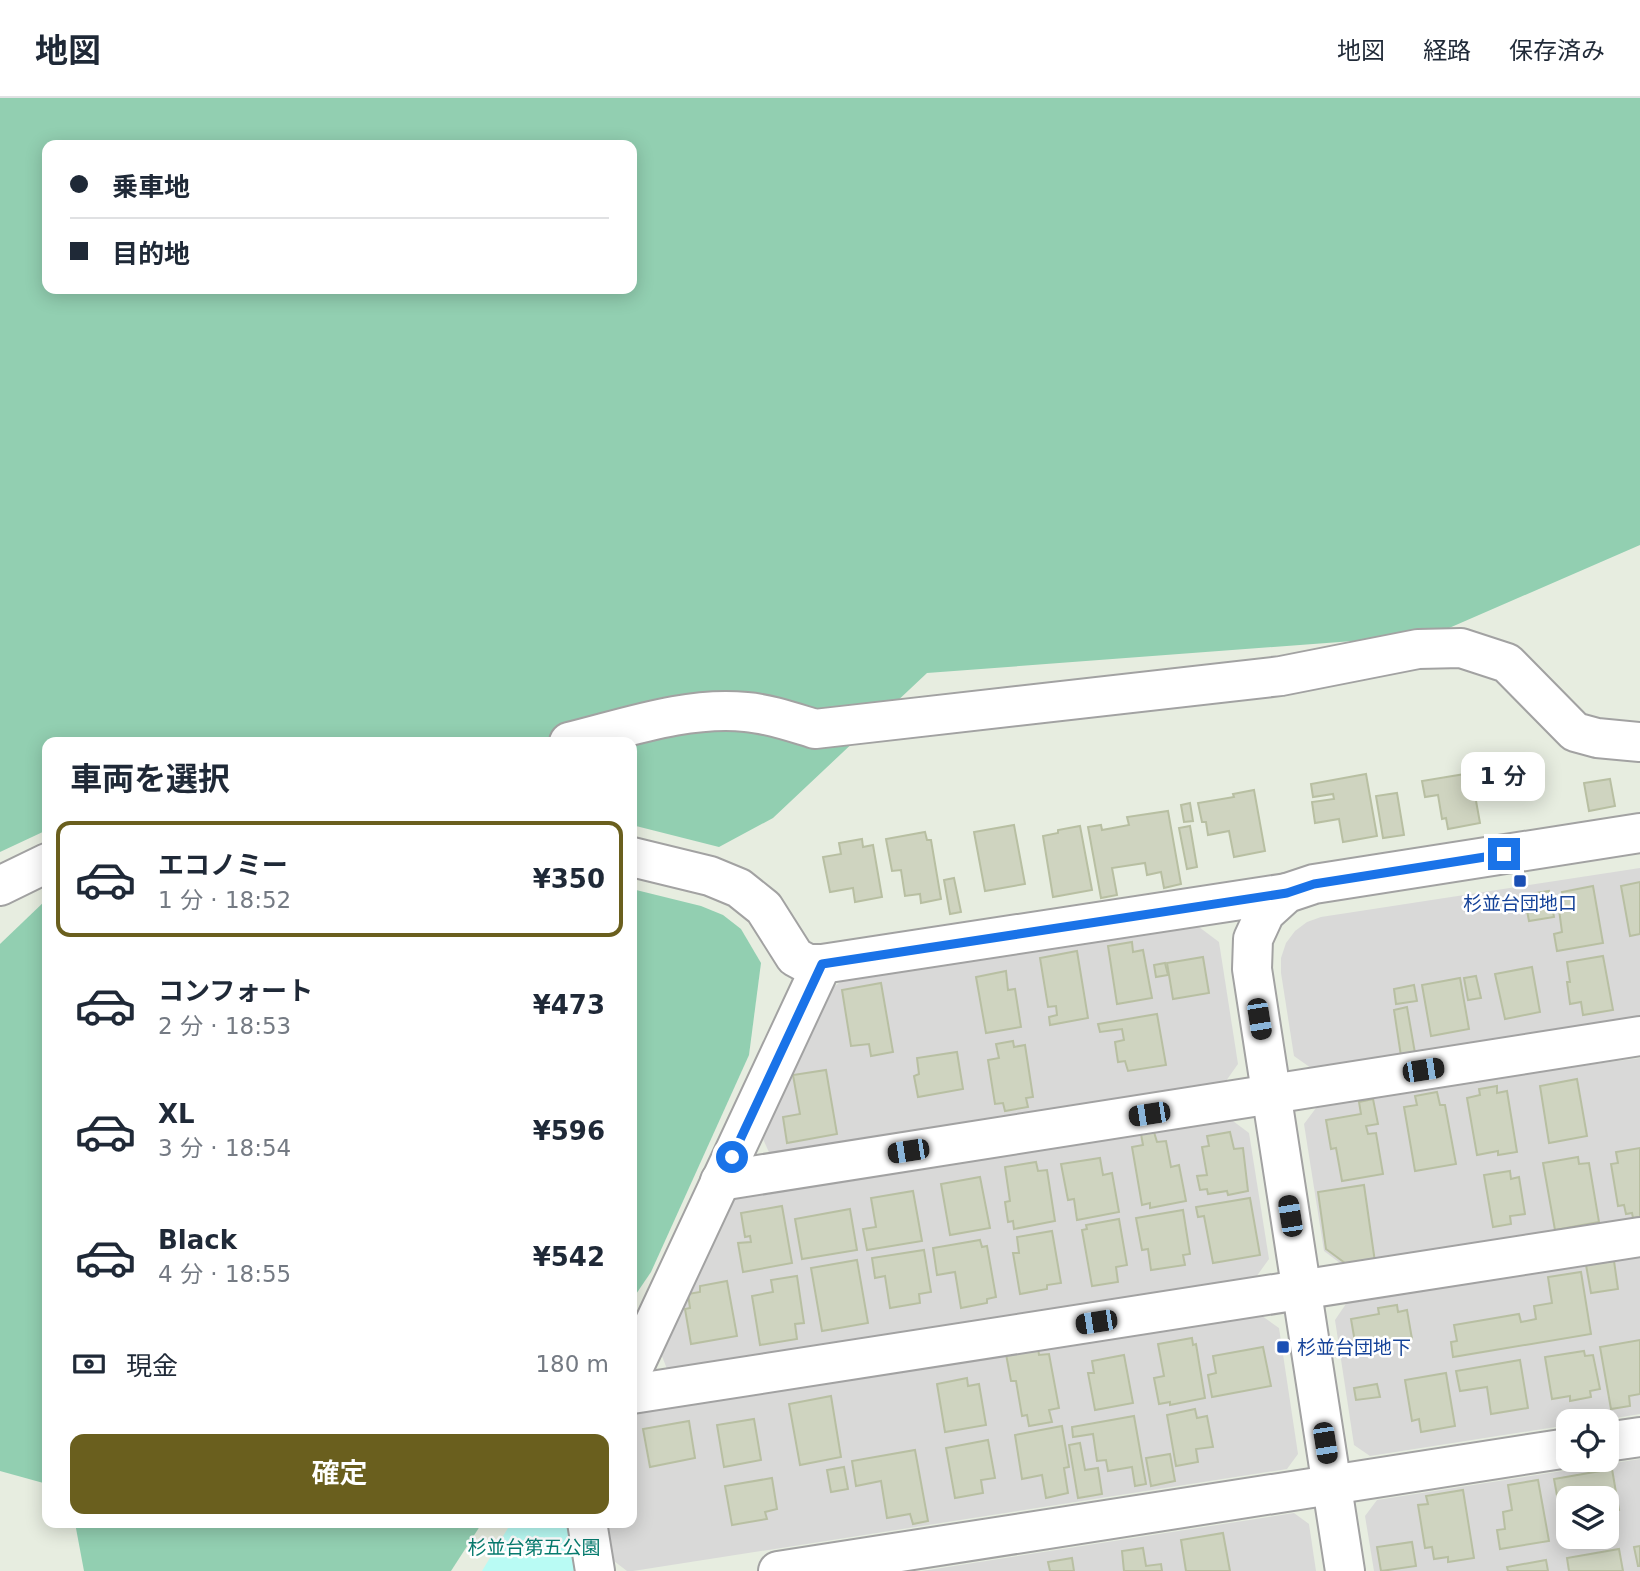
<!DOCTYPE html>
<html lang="ja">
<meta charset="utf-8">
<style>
body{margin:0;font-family:"DejaVu Sans","Noto Sans JP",sans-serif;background:#f6f6f7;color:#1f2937;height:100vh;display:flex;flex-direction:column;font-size:26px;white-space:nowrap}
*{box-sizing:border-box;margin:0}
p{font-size:23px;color:#747a83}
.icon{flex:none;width:38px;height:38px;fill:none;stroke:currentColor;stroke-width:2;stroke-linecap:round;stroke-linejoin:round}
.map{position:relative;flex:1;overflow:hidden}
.side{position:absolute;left:42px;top:639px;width:595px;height:791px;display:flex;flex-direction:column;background:#fff;border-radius:14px;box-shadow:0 4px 18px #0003}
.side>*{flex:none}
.top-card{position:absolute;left:42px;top:42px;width:595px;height:154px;border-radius:14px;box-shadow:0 4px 18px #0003;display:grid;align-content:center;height:154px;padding:0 28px;background:#fff}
.controls{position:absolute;left:1556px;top:1311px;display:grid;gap:14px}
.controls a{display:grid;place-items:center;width:63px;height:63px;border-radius:14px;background:#fff;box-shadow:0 4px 18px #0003;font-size:35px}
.end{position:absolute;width:32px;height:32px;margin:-16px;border:9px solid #1a73e8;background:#fff;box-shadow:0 0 0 4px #fff}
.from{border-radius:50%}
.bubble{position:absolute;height:49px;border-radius:14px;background:#fff;box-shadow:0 4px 18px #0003;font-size:23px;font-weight:600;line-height:49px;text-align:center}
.car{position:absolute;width:21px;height:42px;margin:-21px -10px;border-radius:9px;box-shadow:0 0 5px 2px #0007;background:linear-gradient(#222 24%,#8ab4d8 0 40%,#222 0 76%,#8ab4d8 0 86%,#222 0)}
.top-card b{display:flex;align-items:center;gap:24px;height:66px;font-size:26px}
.top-card b+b{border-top:2px solid #e0e1e3}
.top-card i{width:18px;height:18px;background:#1f2937}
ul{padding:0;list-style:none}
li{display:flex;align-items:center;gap:21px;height:116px;margin:0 14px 10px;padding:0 14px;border:4px solid transparent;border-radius:14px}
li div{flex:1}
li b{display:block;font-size:26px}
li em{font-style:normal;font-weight:600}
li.on{border-color:#6a5f1e}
li>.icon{width:63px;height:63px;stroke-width:1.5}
h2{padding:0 28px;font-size:32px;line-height:84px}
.pay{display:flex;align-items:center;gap:18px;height:77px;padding:0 28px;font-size:26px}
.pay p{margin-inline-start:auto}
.action{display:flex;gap:14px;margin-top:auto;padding:14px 28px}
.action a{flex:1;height:80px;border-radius:14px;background:#6a5f1e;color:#fff;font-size:28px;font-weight:600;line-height:80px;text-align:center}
header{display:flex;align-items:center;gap:42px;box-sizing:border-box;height:98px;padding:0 35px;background:#fff;border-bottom:2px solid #e0e1e3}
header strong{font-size:33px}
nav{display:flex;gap:38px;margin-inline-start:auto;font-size:24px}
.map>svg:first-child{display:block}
</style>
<header>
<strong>地図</strong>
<nav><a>地図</a><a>経路</a><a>保存済み</a></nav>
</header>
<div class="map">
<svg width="1640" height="1473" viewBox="0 0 1640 1473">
<rect width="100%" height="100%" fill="#e7ede0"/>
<g fill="#d9d9d8" fill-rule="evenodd">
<path d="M1640,770V925L1318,975L1294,958L1281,875V860L1286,845L1295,833L1307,824L1321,819Z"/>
<path d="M1195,826L1219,844L1238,966L1221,990L772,1061L759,1032L823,897L851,876Z"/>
<path d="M1640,960V1125L1348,1171L1324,1153L1304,1026L1322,1002Z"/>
<path d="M1225,1017L1249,1035L1269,1161L1251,1186L669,1276L658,1248L723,1109L746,1093Z"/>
<path d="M1640,1152V1316L1597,1323H1568V1327L1370,1358L1354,1347L1335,1222L1352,1197Z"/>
<path d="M1255,1213L1279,1230L1298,1356L1287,1371L633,1473H627L606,1457L601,1425L632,1424V1318L643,1308Z"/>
<path d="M1640,1361V1473H1374L1365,1418L1377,1402ZM1568,1400H1606V1438H1568Z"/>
<path d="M1294,1415L1309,1426L1316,1473H922Z"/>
</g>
<g fill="#92cfb1" fill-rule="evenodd">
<path d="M0,0H1640V447L1433,537L927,575L773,720L719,749L632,727V644H47V732L0,754ZM47,47H632V191H47Z"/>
<path d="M632,791L701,808L723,817L741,831L761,865L749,957L651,1174L632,1202Z"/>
<path d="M47,801V1386L0,1373V846Z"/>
<path d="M75,1425V1424L482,1425L451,1473H84Z"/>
</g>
<path fill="#b9fbf4" d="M511,1425H567L575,1473H482Z"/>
<g fill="#cfd4c0" stroke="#b8bfa2" stroke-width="2">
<path d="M1471,675L1480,725L1448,731L1446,720L1442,721L1438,697L1425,699L1422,683Z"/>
<path d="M1366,676L1377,738L1343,744L1339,721L1315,725L1312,704L1334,701L1333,696L1313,699L1311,686Z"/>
<path d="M1610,681L1615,708L1589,713L1584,685Z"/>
<path d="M1254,692L1265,753L1234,759L1229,733L1208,737L1206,724H1202L1198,705L1234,699L1233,696Z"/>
<path d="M1397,695L1404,737L1383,740L1376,698Z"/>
<path d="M1190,705L1193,723L1184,724L1181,707Z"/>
<path d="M1168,713L1181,786L1164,790L1161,774L1147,777L1145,765L1112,770L1117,797L1101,800L1088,729L1101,727L1102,732L1129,727L1127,719Z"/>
<path d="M1014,727L1025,786L985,793L974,734Z"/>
<path d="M1080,728L1092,792L1053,799L1043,738L1058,735V732Z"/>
<path d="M1190,728L1197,769L1187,771L1179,730Z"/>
<path d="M925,734L927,742H931L941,801L921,805L920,796L905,798L901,772L892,773L886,741Z"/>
<path d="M862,741L863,749L873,747L882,799L855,804L853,790L830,794L823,759L841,756L839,745Z"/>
<path d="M954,780L961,814L950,816L944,782Z"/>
<path d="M1640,784V836L1630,838L1621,788Z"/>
<path d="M1593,788L1603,845L1557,853L1554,836L1562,834L1558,804L1564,803L1562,794Z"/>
<path d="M1549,793L1554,819L1529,823L1524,797Z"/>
<path d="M1132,844L1133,854L1143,852L1152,900L1117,906L1108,848Z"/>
<path d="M1077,853L1088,920L1050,927L1049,919L1057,917L1056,908L1048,909L1040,860Z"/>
<path d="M1603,858L1613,912L1583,917L1581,904L1570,906L1567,884H1570L1567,864Z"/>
<path d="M1203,859L1209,895L1173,901L1167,865Z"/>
<path d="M1165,865L1168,877L1156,879L1154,867Z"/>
<path d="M1532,869L1540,914L1505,921L1495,876Z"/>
<path d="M1006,873L1008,892L1015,891L1021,929L986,935L976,879Z"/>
<path d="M1476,878L1481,900L1468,902L1464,880Z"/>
<path d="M1460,880L1469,931L1431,938L1422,887Z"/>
<path d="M881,885L893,954L871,958L869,946L851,948L842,892Z"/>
<path d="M1414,887L1417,903L1396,906L1394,891Z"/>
<path d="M1407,909L1415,955L1401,958L1394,912Z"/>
<path d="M1157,916L1166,967L1128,973L1125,963L1118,964L1115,944L1124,942L1122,931L1100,934L1098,926Z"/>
<path d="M1013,943L1014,949L1025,947L1033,999L1026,1000L1028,1009L1005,1013L1003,1005L995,1006L988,962L999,960L996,946Z"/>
<path d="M957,954L963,991L918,999L914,978L919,976L917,960Z"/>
<path d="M826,972L837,1036L787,1045L783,1019L800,1016L793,977Z"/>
<path d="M1577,981L1587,1038L1549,1045L1540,988Z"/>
<path d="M1497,988V995L1507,993L1517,1054L1498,1057V1053L1477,1057L1467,1000L1480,997L1479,991Z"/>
<path d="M1437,994L1440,1007H1445L1456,1066L1415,1073L1404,1009L1417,1007L1415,998Z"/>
<path d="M1373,1001L1378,1026L1366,1028L1368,1036L1376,1035L1383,1076L1342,1083L1336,1050L1331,1051L1326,1022L1361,1016L1359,1004Z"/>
<path d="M1154,1034L1157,1044L1166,1043L1171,1069L1179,1067L1186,1103L1150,1110V1105L1142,1107L1132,1049L1143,1047L1141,1036Z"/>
<path d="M1230,1034L1234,1051L1243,1050L1248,1093L1228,1097L1227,1093L1208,1096L1207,1091L1200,1092L1197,1078L1207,1077L1202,1049L1209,1048L1207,1038Z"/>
<path d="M1640,1050V1119L1633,1120L1632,1115L1626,1116L1624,1107L1618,1108L1611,1066L1618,1065L1616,1054Z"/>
<path d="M1578,1059L1579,1066L1589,1065L1599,1124L1555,1132L1543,1065Z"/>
<path d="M1100,1060L1103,1077L1112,1075L1119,1114L1077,1122L1074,1101L1068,1102L1061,1066Z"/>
<path d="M1036,1064L1038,1073L1047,1072L1055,1123L1014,1131L1013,1123L1008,1124L1005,1104L1010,1103L1005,1069Z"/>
<path d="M1510,1073L1511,1081L1519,1079L1525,1116L1510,1118L1511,1126L1493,1129L1484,1077Z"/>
<path d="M980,1079L990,1130L950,1137L941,1086Z"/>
<path d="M1364,1087L1375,1164L1349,1168L1326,1151L1318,1094Z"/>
<path d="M913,1093L922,1143L867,1152L863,1131L876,1129L871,1100Z"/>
<path d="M1250,1100L1260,1157L1213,1165L1204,1118L1198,1119L1196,1109Z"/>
<path d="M782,1108L792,1165L743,1174L738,1145L751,1144L750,1138L745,1139L741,1115Z"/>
<path d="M850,1111L857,1152L802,1161L795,1121Z"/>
<path d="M1183,1112L1190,1156L1183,1157L1185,1167L1151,1172L1148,1151L1142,1152L1136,1120Z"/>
<path d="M1119,1121L1127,1167L1116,1169L1118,1184L1092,1188L1082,1132L1087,1131L1086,1127Z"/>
<path d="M1052,1133L1061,1185L1047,1187V1191L1020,1196L1013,1155H1019L1017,1139Z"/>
<path d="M980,1142L982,1149L987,1148L996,1199L987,1201V1205L961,1210L955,1174L937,1177L933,1150Z"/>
<path d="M924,1152L931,1194L919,1196L920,1205L890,1210L885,1178L875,1180L872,1160Z"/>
<path d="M857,1162L868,1225L822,1233L811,1170Z"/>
<path d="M1614,1163L1618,1191L1591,1195L1586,1167Z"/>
<path d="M1581,1174L1591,1236L1453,1259L1451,1244L1457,1243L1454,1227L1519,1216L1521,1224L1536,1221L1534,1208L1552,1205L1548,1179Z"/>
<path d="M797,1178L804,1225L795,1226L797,1241L760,1247L752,1198L773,1194L771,1182Z"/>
<path d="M727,1183L737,1238L691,1246L685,1211L690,1210L688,1196L700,1194V1188Z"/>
<path d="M1397,1207L1398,1214L1407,1212L1412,1241L1356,1250L1351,1221L1379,1216L1378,1210Z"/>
<path d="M1192,1240L1193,1247L1196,1246L1205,1300L1170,1307V1304L1159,1306L1154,1280L1164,1278L1158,1246Z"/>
<path d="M1640,1242V1296L1629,1298L1630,1308L1611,1311L1600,1249Z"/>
<path d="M1263,1249L1271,1288L1212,1299L1208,1277L1216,1275L1213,1258Z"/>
<path d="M1038,1250L1039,1257L1049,1256L1059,1310L1049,1312L1052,1324L1029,1328L1027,1317L1022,1318L1016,1283H1011L1006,1256Z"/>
<path d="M1584,1253L1585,1258L1593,1257L1600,1291L1590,1293L1591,1299L1570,1303V1298L1552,1301L1545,1259Z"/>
<path d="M1124,1257L1133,1305L1095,1312L1088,1275H1094L1092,1263Z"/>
<path d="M1520,1262L1528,1310L1491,1316L1487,1289L1460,1293L1456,1273Z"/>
<path d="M1446,1275L1455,1328L1421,1334L1419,1321L1412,1323L1405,1282Z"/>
<path d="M967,1280L968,1288L979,1286L986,1327L945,1334L937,1286Z"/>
<path d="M1377,1286L1380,1299L1356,1302L1354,1290Z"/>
<path d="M831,1298L841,1359L800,1367L789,1306Z"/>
<path d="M1195,1311L1197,1320L1207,1318L1213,1349L1196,1351L1198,1364L1176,1368L1167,1317Z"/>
<path d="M1134,1318L1146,1386L1135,1388L1132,1369L1108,1373L1106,1362L1097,1363L1093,1336L1073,1339L1072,1329Z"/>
<path d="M754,1321L761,1362L724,1369L717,1327Z"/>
<path d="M689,1323L695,1360L650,1369L643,1331Z"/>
<path d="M1062,1328L1069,1369L1064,1370L1068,1395L1046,1400L1042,1377L1022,1381L1015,1337Z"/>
<path d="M988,1342L995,1380L981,1382L983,1395L955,1400L946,1350Z"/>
<path d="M1080,1345L1085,1372L1098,1370L1102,1396L1078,1400L1069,1347Z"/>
<path d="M915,1352L928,1423L913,1426L910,1416L887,1420L881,1383L856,1388L852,1363Z"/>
<path d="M1170,1356L1175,1383L1151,1388L1146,1360Z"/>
<path d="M844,1369L848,1391L831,1394L827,1372Z"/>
<path d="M1612,1371L1619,1412L1606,1414V1400H1568V1431H1566L1564,1419L1561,1420L1554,1381Z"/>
<path d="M772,1380L777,1411L765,1414L767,1421L732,1427L725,1388Z"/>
<path d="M1538,1382L1549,1443L1500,1451L1497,1432L1505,1431L1503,1414L1512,1412L1508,1387Z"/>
<path d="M1463,1392L1474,1460L1448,1464V1459L1434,1461L1432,1449L1425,1450L1418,1407L1428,1406L1426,1398Z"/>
<path d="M1223,1435L1230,1473H1186L1181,1442Z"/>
<path d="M1412,1444L1416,1468L1381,1473L1377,1449Z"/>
<path d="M1640,1448V1468H1638L1634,1449Z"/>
<path d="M1143,1450L1146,1468L1161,1466L1162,1473H1124L1122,1453Z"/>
<path d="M1619,1451L1623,1473H1569L1567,1460Z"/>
<path d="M1072,1460L1074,1473H1050L1048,1464Z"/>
<path d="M1546,1462L1548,1473H1508L1507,1469Z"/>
</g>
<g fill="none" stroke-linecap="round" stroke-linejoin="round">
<g stroke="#a2a2a2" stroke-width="42">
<g id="minor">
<path d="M569,644C626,630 687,608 746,614C770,616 792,624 815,631L1281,578L1418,551L1461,550L1507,565L1575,634L1597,640L1640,644"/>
<path d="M632,759L710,778L739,790L764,810L795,859L808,866H822"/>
<path d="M0,788L47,765"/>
<path d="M720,1083L1640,938"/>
<path d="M632,1273L822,866L1287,795"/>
<path d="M632,1296L1640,1139"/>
<path d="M1606,1344L1640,1339"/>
<path d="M587,1424L595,1473"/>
<path d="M778,1473L1568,1350"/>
<path d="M1345,1473L1252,871L1253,841L1265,815L1287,795L1314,786L1640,735"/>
</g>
</g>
<use href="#minor" stroke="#fff" stroke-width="38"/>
</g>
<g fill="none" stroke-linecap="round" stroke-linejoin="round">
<path stroke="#1a73e8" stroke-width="9" d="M732,1059L822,866L1287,795L1314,786L1504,756"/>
</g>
<g fill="#1a4fb4" stroke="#fff" stroke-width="2.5">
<rect x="1513" y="776" width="14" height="14" rx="3.5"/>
<rect x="1276" y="1242" width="14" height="14" rx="3.5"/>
</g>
<g text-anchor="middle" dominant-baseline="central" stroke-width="5" stroke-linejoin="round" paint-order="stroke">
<g font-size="19" fill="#164399" stroke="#fff">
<text x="1520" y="805">杉並台団地口</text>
<text x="1297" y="1249" text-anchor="start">杉並台団地下</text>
</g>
<g font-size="19" fill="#077b6f" stroke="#fff">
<text x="534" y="1449">杉並台第五公園</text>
</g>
</g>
</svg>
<div class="controls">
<a><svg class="icon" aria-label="locate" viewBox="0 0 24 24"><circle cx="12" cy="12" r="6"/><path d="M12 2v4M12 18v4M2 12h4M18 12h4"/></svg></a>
<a><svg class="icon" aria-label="layers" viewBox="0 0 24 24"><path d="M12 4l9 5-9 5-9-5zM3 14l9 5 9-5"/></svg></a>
</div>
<i class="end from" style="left:732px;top:1059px"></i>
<i class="end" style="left:1504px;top:756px"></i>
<div class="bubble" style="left:1461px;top:654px;width:84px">1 分</div>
<i class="car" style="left:1259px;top:921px;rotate:171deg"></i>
<i class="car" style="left:1423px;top:972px;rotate:81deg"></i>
<i class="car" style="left:1149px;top:1016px;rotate:261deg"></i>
<i class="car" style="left:908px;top:1053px;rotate:261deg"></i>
<i class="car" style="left:1290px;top:1118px;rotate:351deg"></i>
<i class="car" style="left:1096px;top:1224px;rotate:261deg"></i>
<i class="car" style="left:1325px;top:1345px;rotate:171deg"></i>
<div class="top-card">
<b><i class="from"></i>乗車地</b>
<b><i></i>目的地</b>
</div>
<section class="side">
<h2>車両を選択</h2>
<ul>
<li class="on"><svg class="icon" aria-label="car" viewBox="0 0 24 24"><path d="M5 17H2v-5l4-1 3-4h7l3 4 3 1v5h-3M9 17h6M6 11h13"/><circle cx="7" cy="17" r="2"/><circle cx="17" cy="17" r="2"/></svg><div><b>エコノミー</b><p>1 分 · 18:52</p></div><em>¥350</em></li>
<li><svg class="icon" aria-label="car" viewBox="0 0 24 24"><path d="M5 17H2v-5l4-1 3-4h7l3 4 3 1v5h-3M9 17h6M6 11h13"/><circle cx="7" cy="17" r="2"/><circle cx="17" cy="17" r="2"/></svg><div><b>コンフォート</b><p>2 分 · 18:53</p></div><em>¥473</em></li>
<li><svg class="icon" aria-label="car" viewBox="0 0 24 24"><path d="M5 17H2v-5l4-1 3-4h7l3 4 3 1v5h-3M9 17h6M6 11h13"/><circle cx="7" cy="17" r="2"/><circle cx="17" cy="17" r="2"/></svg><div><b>XL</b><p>3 分 · 18:54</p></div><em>¥596</em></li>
<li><svg class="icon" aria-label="car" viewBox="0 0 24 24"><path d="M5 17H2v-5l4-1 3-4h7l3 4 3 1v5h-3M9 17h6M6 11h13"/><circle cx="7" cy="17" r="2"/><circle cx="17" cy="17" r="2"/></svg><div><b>Black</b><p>4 分 · 18:55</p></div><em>¥542</em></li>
</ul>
<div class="pay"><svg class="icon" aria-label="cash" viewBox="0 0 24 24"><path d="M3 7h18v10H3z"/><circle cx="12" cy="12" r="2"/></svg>現金<p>180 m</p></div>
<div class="action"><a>確定</a></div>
</section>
</div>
